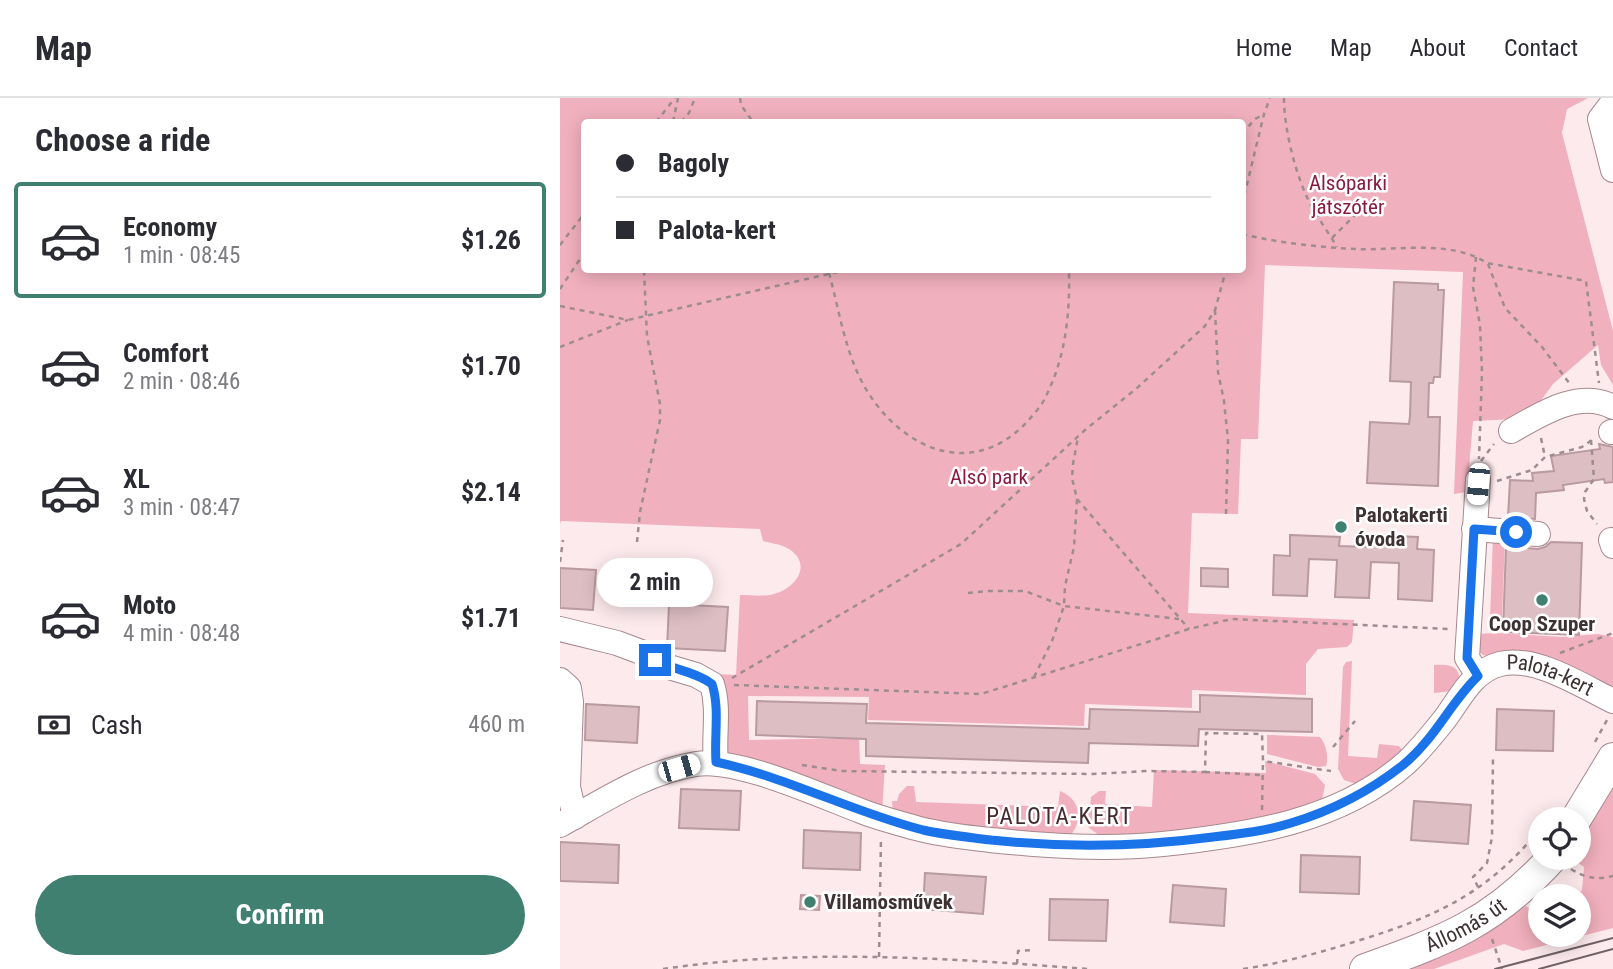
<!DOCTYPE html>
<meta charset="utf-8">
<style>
body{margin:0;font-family:"Roboto Condensed",sans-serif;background:#f7f7f7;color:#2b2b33;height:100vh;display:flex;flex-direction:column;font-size:26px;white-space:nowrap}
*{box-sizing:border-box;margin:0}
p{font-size:23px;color:#7c7c81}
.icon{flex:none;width:38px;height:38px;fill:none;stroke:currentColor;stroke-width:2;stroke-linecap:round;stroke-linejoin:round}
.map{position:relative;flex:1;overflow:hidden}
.drawer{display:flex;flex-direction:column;background:#fff;width:560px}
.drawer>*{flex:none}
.top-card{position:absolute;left:21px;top:21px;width:665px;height:154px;border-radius:7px;box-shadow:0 4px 18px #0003;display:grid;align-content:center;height:154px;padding:0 35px;background:#fff}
.buttons{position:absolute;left:968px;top:709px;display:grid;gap:14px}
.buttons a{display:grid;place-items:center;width:63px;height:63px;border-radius:50%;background:#fff;box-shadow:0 4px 18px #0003;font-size:35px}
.end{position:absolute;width:32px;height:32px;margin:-16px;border:9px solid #1a73e8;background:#fff;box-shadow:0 0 0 4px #fff}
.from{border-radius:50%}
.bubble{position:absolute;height:49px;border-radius:24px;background:#fff;box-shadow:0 4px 18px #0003;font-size:23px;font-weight:700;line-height:49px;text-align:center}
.car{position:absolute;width:21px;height:42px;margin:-21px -10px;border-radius:9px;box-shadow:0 0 5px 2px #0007;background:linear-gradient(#fff 24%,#345 0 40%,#fff 0 76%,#345 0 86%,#fff 0)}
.top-card b{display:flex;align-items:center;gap:24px;height:66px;font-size:26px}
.top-card b+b{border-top:2px solid #e1e1e2}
.top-card i{width:18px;height:18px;background:#2b2b33}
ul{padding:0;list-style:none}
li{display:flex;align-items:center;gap:21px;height:116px;margin:0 14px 10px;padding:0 21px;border:4px solid transparent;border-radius:7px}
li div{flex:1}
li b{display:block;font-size:26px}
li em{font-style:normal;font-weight:700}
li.current{border-color:#3f8071}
li>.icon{width:63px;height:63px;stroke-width:1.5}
h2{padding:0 35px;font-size:32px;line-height:84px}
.pay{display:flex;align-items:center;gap:18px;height:77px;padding:0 35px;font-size:26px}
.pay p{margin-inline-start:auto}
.primary-button{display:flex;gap:14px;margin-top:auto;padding:14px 35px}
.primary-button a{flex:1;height:80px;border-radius:42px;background:#3f8071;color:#fff;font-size:28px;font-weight:700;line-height:80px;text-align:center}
header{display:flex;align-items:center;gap:42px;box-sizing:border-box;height:98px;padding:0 35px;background:#fff;border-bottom:2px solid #e1e1e2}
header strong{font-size:33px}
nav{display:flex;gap:38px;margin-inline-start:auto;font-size:24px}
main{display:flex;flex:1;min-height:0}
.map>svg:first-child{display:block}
</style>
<header>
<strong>Map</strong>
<nav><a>Home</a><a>Map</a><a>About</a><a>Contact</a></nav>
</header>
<main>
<section class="drawer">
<h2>Choose a ride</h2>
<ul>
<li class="current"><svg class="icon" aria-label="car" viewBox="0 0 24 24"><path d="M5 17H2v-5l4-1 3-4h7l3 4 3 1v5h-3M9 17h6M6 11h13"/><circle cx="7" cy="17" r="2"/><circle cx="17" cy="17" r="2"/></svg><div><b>Economy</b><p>1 min · 08:45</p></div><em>$1.26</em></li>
<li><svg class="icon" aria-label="car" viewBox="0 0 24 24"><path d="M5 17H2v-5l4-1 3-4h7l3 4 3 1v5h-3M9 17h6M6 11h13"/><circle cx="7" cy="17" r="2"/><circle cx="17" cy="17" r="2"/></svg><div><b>Comfort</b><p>2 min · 08:46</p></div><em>$1.70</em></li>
<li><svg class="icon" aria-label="car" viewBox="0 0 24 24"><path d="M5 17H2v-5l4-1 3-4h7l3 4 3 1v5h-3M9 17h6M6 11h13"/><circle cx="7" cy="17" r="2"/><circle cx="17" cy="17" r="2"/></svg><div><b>XL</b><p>3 min · 08:47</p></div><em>$2.14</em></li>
<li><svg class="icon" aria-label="car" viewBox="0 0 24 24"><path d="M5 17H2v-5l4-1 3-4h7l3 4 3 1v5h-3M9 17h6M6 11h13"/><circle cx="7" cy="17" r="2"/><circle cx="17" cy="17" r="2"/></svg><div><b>Moto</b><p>4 min · 08:48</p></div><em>$1.71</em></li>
</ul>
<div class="pay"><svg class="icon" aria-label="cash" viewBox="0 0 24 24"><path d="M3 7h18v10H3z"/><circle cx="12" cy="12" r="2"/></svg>Cash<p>460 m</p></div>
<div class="primary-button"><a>Confirm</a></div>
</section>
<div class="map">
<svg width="1053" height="871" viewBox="0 0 1053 871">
<rect width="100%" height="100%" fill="#fdeaed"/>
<g fill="#f1b0bd" fill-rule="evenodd">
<path d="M0,0H1028L1007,11L1002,35L1053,233V287L1041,267L1038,247L993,286L974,312L956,321L913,323L907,394L894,396L903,174L705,167L698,341H681L678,416L632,415L628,515L794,522L792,544L787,549L758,551L746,566V597L632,592V610L525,606L524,628L308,622L309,599L188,598L189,642L299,640L300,666L325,667L322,715L188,665L167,654L157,576L176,577L180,497C190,497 204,499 214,496C238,490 254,463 225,449C219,446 210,445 203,443L200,431L1,423L0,426ZM24,24H682V172H24Z"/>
<path d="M933,438H945L942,520L930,521Z"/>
<path d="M937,535L1002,539L1038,536L1053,539V593L923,557L919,554L917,536Z"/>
<path d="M792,563L788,658L817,660L819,646L839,648L842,652L819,673L796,686L784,682L778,671L783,569L786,564Z"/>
<path d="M874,567C889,566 900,567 900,585L892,593L874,595Z"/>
<path d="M707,637L760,639C766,646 769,660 766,668L758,669L707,656Z"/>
<path d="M705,663L755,676L765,687L762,702L722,718L580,738L539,737L529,730L526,720V710L530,709L531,699L539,693H546L545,706L592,709L594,672L706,675Z"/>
<path d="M1053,685V830L963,853L944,846L874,871H832L942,824L966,808L980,818V836H1018V798H1016L1022,792L1024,769L1014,762L1013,760H1018L1019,739Z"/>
<path d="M347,688H354L356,704L498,709L500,693C520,701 524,721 510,738H462L333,715L332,703H337L339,696Z"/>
</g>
<g fill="#ddbec3" stroke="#b89a9f" stroke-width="2">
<path d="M834,184L878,186V192H884L880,279H874L873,285H869L868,319H880L878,388L807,385L810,324L849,326L850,318L851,284L830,283Z"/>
<path d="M1039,346L1053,349V384L1045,385L1044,381L1003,387L1004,392L976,395L975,421L948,419L950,382L973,383L972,375L994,373L991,358L1040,351Z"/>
<path d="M730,437L780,439L779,448L808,449L809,437L858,439L857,451L874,452L872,503L838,501L839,465L811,464L809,500L775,499L777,462L749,461L747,498L713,497L714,457L730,458Z"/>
<path d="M991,444L1022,445L1019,537L943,534L946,448L978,451L985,449Z"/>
<path d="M0,470L36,472L33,512L0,510Z"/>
<path d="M641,470L668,471V489L641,488Z"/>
<path d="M109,506L168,509L165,553L107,550Z"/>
<path d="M640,597L752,601V634L639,631L638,648L529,645L528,665L306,658V641L196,637L197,603L307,606L306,625L529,631L530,611L640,614Z"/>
<path d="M26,606L79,609L77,645L25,642Z"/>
<path d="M937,611L994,613L993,653L936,652Z"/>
<path d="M121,691L181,693L179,732L119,730Z"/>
<path d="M854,703L911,707L908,746L851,742Z"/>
<path d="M244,732L301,735L300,772L243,770Z"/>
<path d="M0,744L59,747L58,785L0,783Z"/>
<path d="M741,757L800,759L799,796L740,794Z"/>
<path d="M365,775L426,779L423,816L363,811Z"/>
<path d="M613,787L666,791L664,828L610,824Z"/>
<path d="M241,797L260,798L259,812L240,811Z"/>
<path d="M490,801L548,802L546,843L489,842Z"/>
</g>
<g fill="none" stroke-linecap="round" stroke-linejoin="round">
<g stroke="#a6888e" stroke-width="26">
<g id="minor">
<path d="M1053,4L1040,21L1053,72"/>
<path d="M951,333C981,316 1019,291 1053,309"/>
<path d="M1051,334H1053"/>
<path d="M914,431L978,436"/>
<path d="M1051,442L1053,448"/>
<path d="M0,531L57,545L81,554L109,569L136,577L152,586C160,612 153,638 156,665"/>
<path d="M918,577L907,560L918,382"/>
<path d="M0,582L9,590L11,604L8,689L15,719"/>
<path id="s1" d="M0,727C43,703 86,674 136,666C176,659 261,698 301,713C319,720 338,725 356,730C381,737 405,739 430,742C488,748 546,752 603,746C688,737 779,724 846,665C860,652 872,637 884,622C900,601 912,573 940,566C975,557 1022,588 1053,603"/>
</g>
</g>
<g stroke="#a6888e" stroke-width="32">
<g id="major">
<path d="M1016,721L1053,660"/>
<path id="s2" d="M805,871C886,842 933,825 992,760"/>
</g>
</g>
<g stroke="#9d8d90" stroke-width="2.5" stroke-dasharray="5 5" stroke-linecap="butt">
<path d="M180,0L181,7L193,24"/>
<path d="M724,0C724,29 734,70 746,97C754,115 767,132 777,149"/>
<path d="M96,24L115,0"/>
<path d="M113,24L118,0"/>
<path d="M121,24L129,15L135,0"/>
<path d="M682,36L695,21L703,17"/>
<path d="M682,107L704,16L710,0"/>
<path d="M682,136C719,145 758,149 795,151C837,153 890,141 927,165L1026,183L1039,285"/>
<path d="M772,140L804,108"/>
<path d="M0,147L24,116"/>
<path d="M916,159L913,189L920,227L922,274L919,361"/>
<path d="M928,166L945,210L982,249L1010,286"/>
<path d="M269,175C280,215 286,261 309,296C345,352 412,380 465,326C473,317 482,308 487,296C506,257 510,214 509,172"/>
<path d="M0,191L24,155"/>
<path d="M0,208L68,222L286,172"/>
<path d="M655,212L658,274L664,303L668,342L666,416"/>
<path d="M0,249L68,222"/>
<path d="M981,340L985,359"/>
<path d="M1031,342L1034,381L1025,394L1024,401L1027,413L1037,426"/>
<path d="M921,363L934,346"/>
<path d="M937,383L972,372L985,359L1022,349L1032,342"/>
<path d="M517,401L629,531"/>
<path d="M77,444L80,414L100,322V306L87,238L84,172"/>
<path d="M0,464L3,442"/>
<path d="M408,495L428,493H465L504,508L619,521"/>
<path d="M1000,555L1053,535"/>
<path d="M474,579L492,543L504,508L505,488L514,449L517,401L512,380L513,366L518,339"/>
<path d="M172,580L401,446L525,332L577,290L645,228L655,212L666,172"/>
<path d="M174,587L421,596L629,531L672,521L888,531"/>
<path d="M1035,644L1047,622"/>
<path d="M773,649L795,623"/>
<path d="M242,667L281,673L532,676L588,673L645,674L646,635L702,636L703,663L771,673"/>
<path d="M645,674L701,677"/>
<path d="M702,712L703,663"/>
<path d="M988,721L994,712"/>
<path d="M1011,771C1025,780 1037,782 1053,778"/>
<path d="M918,789L913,779L927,765L932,739L933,659"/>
<path d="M932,841L942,871"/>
<path d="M319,859L321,740"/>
<path d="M457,866L458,853L473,852"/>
<path d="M103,871C243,850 386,860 528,871"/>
<path d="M683,871C722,865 759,855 797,843C875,819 927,796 980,731"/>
</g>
<use href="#minor" stroke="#fff" stroke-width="24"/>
<use href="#major" stroke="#fff" stroke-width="30"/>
<g stroke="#706265" stroke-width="2">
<path d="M935,871L1053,840"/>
<path d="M979,871L1053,851"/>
</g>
</g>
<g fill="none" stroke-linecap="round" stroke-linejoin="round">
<path stroke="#1a73e8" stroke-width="9" d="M95,562C113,572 135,573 152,586C160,611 154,638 156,664C227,679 292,714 363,732C385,737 408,739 431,742C506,750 578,749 653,739C679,736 706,733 731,725C771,713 810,693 843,667C875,641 890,605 918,578L907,560L914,431L956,434"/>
</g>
<g fill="#3f8071" stroke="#fff" stroke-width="2.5">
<circle cx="781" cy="429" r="7"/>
<circle cx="982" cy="502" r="7"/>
<circle cx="250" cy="804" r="7"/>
</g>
<g text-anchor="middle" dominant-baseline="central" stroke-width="5" stroke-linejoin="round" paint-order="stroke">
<g font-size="21" fill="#891b41" stroke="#fff">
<text x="788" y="85">Alsóparki<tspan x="788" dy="24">játszótér</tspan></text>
<text x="429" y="379">Alsó park</text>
</g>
<g font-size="21" font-weight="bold" fill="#3d3133" stroke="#fff" text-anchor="start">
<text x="795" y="417">Palotakerti<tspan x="795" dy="24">óvoda</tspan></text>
<text x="982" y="526" text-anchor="middle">Coop Szuper</text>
<text x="264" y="804">Villamosművek</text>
</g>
<g font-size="21" fill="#3d3133" stroke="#fff">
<text stroke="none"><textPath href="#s1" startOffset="1080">Palota-kert</textPath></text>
<text stroke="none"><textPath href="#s2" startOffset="110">Állomás út</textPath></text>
</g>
<g font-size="23" letter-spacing="2" fill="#432b30" stroke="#fff">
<text x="500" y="718">PALOTA-KERT</text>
</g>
</g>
</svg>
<div class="buttons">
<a><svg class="icon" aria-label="locate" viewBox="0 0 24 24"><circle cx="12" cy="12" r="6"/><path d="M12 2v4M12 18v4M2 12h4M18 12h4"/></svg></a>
<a><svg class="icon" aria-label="layers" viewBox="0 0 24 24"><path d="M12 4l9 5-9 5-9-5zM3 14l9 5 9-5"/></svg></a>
</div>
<i class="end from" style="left:956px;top:434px"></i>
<i class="end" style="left:95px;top:562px"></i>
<div class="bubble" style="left:37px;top:460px;width:116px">2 min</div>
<i class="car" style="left:918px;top:386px;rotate:185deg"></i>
<i class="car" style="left:119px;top:670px;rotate:74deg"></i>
<div class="top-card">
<b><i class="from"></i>Bagoly</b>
<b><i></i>Palota-kert</b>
</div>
</div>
</main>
